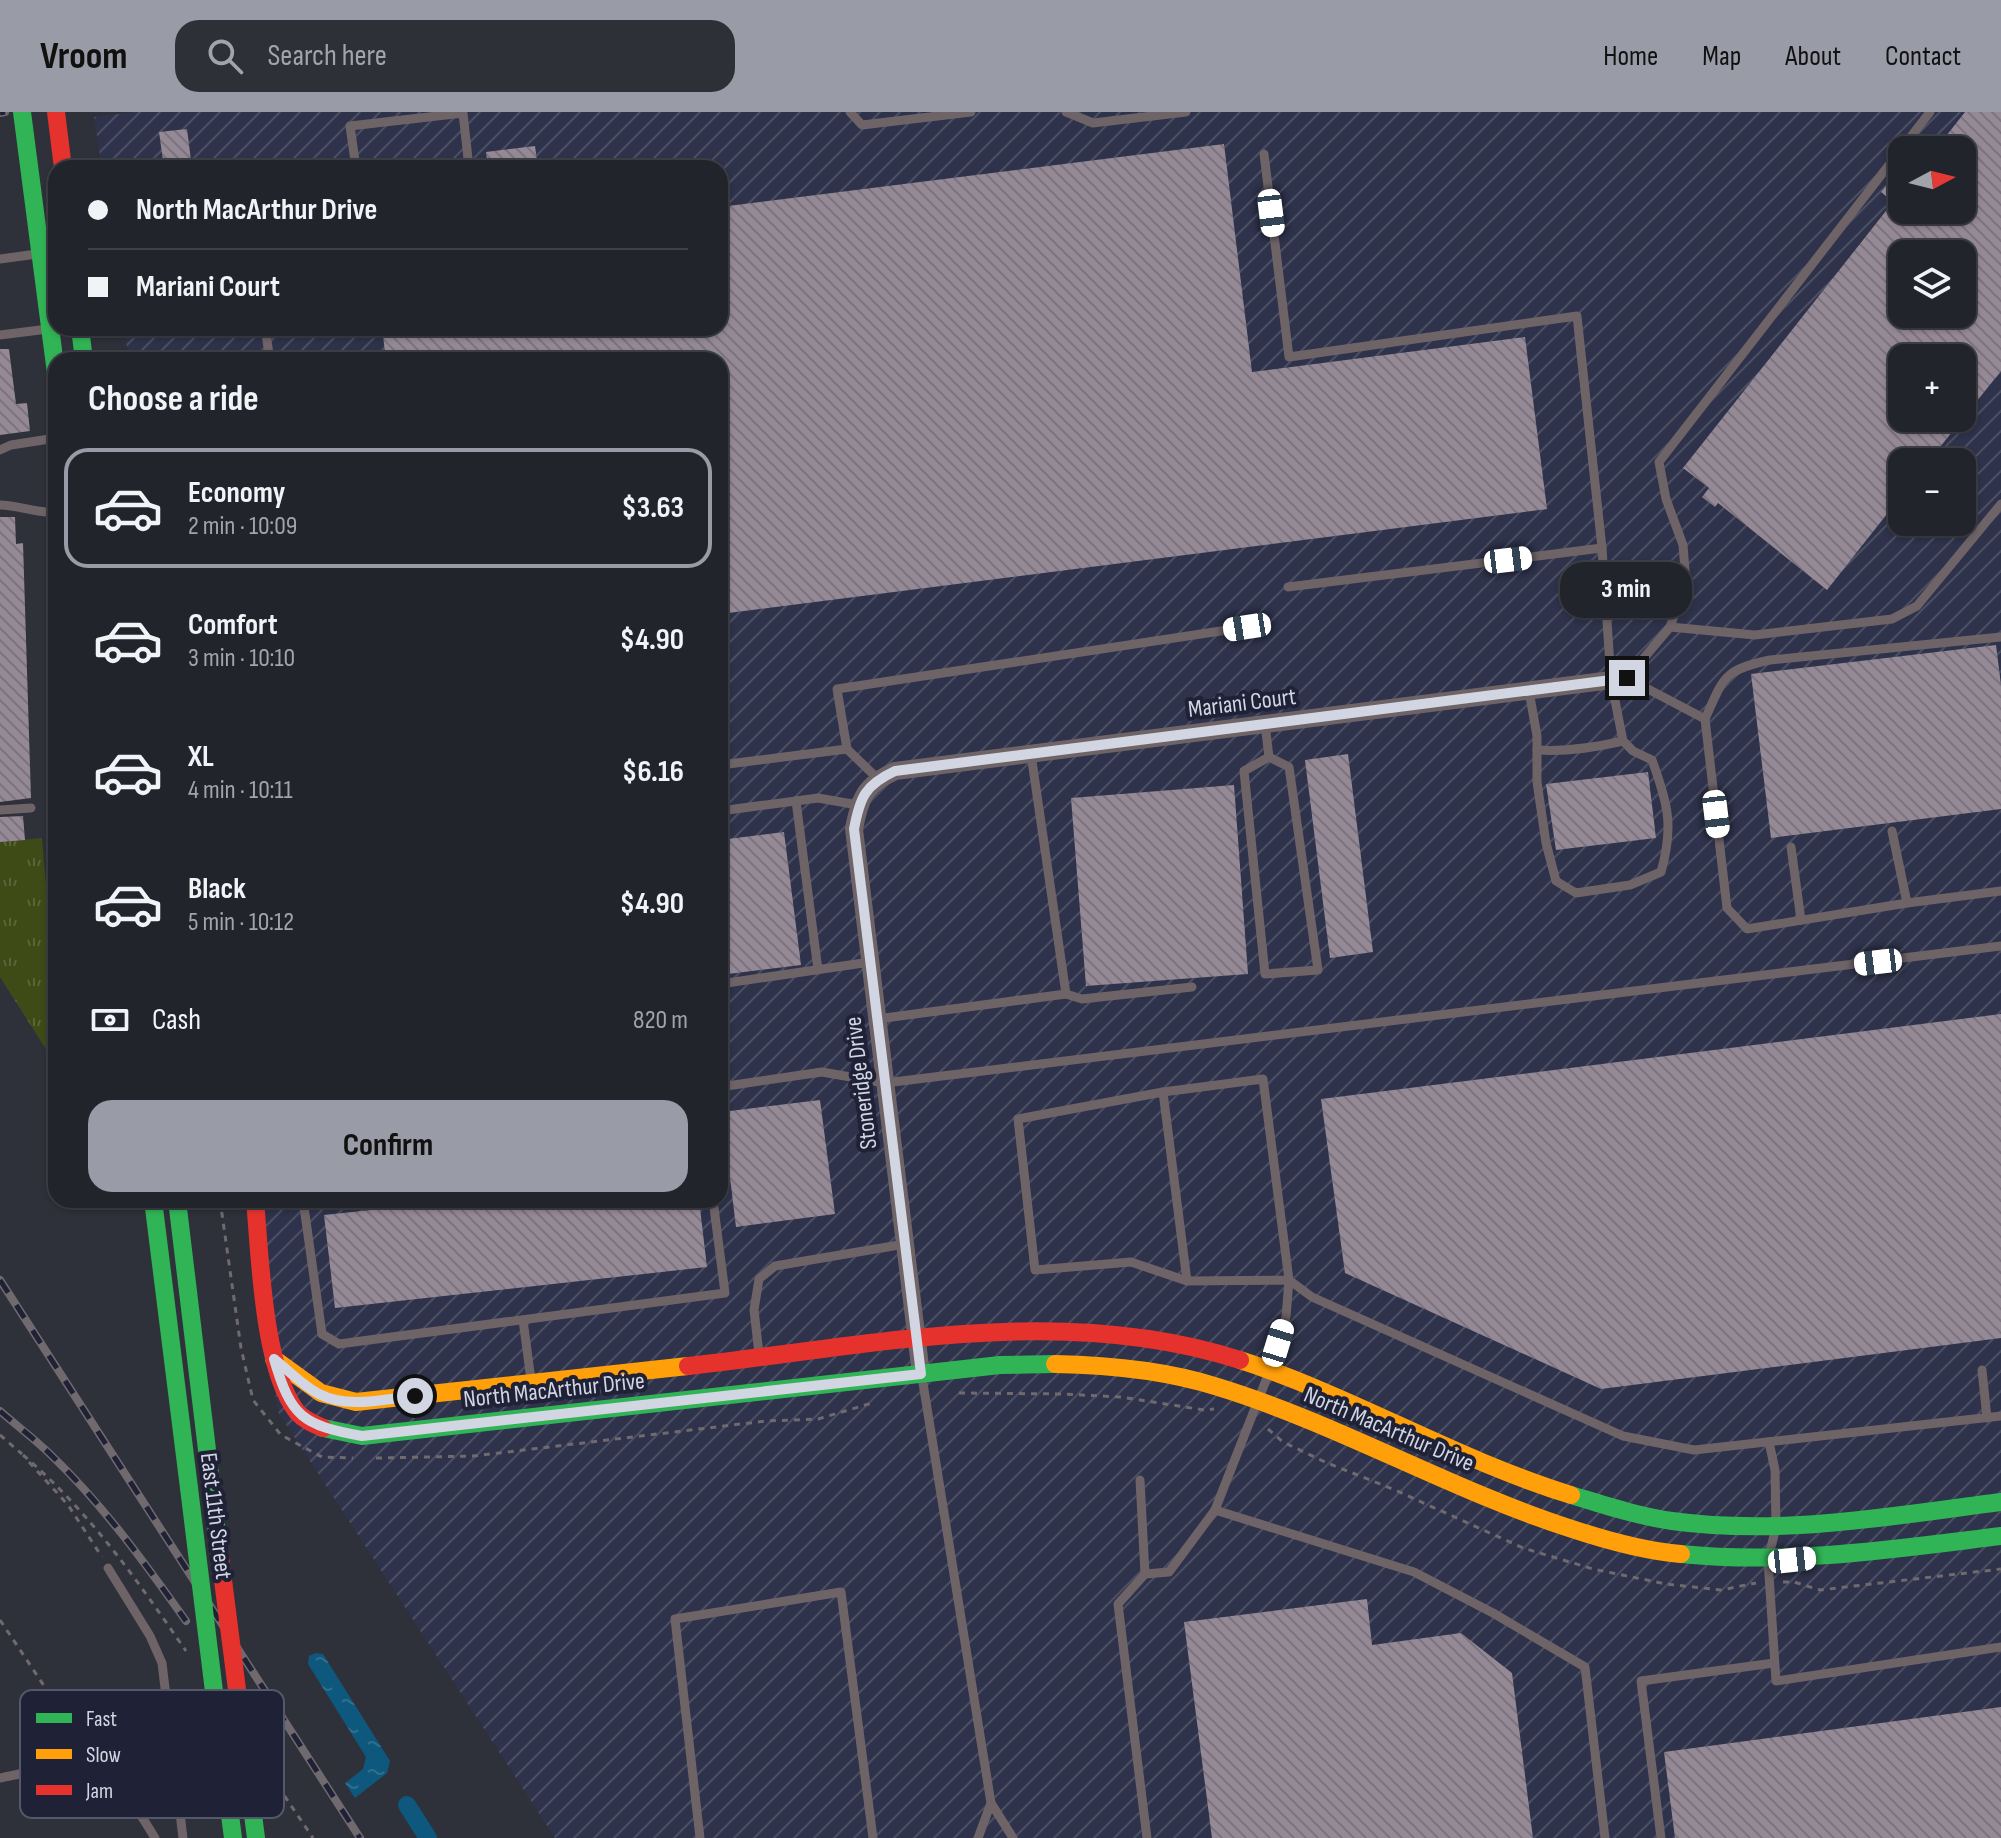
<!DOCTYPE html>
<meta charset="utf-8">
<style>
body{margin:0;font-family:"Sofia Sans Condensed",sans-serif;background:#2e3038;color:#f1f3f6;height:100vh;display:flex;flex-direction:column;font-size:30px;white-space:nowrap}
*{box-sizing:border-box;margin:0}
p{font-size:26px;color:#a2a4a9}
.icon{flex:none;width:44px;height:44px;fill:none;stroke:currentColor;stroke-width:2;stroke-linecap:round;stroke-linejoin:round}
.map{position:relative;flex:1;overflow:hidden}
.panel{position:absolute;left:48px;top:240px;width:680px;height:856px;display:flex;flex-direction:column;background:#22242c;border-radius:24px;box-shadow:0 2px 6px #0004,0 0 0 2px #3f4148}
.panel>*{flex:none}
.guide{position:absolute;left:48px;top:48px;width:680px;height:176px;border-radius:24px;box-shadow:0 2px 6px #0004,0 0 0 2px #3f4148;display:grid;align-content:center;height:176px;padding:0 40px;background:#22242c}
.needle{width:52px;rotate:83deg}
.fabs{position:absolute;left:1888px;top:24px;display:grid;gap:16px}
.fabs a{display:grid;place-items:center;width:88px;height:88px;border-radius:16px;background:#22242c;box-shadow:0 2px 6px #0004,0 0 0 2px #3f4148;font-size:40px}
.end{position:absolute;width:36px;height:36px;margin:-18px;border:10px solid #d2d5e2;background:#111;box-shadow:0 0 0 4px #111}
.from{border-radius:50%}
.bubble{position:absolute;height:56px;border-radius:24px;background:#22242c;box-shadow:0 2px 6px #0004,0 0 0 2px #3f4148;font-size:26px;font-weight:700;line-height:56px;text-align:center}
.car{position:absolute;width:24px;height:48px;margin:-24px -12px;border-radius:10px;box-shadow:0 0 6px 2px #0007;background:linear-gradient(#fff 24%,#345 0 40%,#fff 0 76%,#345 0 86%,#fff 0)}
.guide b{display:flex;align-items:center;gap:28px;height:76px;font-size:30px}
.guide b+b{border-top:2px solid #3f4148}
.guide i{width:20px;height:20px;background:#f1f3f6}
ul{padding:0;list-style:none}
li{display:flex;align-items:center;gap:24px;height:120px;margin:0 16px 12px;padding:0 24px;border:4px solid transparent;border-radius:24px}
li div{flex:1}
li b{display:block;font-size:30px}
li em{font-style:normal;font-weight:700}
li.selected{border-color:#999ba7}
li>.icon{width:72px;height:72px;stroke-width:1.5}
h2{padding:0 40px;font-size:36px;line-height:96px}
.pay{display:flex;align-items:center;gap:20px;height:88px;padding:0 40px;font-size:30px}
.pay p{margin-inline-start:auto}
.cta{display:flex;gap:16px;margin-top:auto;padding:16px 40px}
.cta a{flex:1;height:92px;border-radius:24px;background:#999ba7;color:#111;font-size:32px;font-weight:700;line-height:92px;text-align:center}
header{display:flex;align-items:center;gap:48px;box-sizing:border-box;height:112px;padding:0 40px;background:#999ba7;color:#111}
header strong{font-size:38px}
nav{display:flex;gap:44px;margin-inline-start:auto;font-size:28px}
.search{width:560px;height:72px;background:#2e3038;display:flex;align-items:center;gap:20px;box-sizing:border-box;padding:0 28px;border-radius:24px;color:#a2a4a9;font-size:30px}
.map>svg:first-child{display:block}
</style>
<header>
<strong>Vroom</strong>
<div class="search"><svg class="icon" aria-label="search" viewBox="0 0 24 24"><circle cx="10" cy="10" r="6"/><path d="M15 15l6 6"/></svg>Search here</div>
<nav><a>Home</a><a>Map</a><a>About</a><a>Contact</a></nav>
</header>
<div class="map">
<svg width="2001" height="1726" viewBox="0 0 2001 1726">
<defs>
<pattern id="industrial-furrows" width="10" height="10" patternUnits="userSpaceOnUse" patternTransform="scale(2)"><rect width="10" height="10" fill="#2e324a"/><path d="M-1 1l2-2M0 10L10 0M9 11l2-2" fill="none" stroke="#4b4f64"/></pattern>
<pattern id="grass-tufts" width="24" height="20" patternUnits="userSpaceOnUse" patternTransform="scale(2)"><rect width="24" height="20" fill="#3e4b17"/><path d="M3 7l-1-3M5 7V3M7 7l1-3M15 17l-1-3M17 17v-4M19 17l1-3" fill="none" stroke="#596438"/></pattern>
<pattern id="water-ripples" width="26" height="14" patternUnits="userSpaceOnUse" patternTransform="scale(2)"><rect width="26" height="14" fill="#0d587c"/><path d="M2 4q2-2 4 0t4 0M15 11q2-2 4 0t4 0" fill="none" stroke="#2f6f8e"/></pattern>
<pattern id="building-back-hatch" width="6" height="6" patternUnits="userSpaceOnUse" patternTransform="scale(2)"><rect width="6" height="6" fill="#958996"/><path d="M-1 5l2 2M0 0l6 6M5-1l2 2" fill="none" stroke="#7b737d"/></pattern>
</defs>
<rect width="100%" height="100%" fill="#2e303a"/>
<path fill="url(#industrial-furrows)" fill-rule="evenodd" d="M134,0H2001V1726H555L278,1300L248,1088H720V248H129L124,216H720V56H102L94,5ZM1902,38H1962V98H1902ZM1902,142H1962V202H1902ZM1902,246H1962V306H1902ZM1902,350H1962V410H1902Z"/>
<path fill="url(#grass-tufts)" d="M42,726L56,894V953L0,865V730Z"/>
<path fill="url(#water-ripples)" d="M315,1541L323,1542L390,1649L387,1661L355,1686L345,1671L363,1657L366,1645L308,1552L309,1544Z"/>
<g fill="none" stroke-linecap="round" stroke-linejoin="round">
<path stroke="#0d587c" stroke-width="18" d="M407,1693L428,1726"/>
</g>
<g fill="url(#building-back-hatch)" fill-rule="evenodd">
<path d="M1965,0H2001V259L1928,350H1902V383L1827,478L1718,391L1715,395L1702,385L1709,376L1683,356L1893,90L1881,80L1902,54V98H1962V38H1935ZM1902,142H1962V202H1902ZM1902,246H1962V306H1902Z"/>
<path d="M187,17L192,56H164L159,20Z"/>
<path d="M1224,32L1252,260L1525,225L1547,397L720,502V248H386L382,216H720V95Z"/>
<path d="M535,34L538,56H488L486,40Z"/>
<path d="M0,237H9L16,292L27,291L30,319L0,323Z"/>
<path d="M0,405H15L16,432L23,431L31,686L0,690Z"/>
<path d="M1996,533L2001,573V697L1771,726L1751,562Z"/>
<path d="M1348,642L1373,840L1330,846L1305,648Z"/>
<path d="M1648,660L1656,726L1556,738L1546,672Z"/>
<path d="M1234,673L1248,862L1086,874L1071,686Z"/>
<path d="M23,704L25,728L0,730V705Z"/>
<path d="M784,720L801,853L720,863V728Z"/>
<path d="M2001,902V1226L1601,1277L1345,1161L1321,987Z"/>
<path d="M820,988L835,1102L736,1115L722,1000Z"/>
<path d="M465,1088H699L707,1155L335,1196L324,1103Z"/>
<path d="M1367,1487L1372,1533L1461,1521L1512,1561L1533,1726H1212L1184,1510Z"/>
<path d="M2001,1595V1726H1675L1664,1640Z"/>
</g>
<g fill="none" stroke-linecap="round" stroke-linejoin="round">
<g stroke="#706a6f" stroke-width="3" stroke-dasharray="6 6" stroke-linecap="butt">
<path d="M220,1088L241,1236L253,1288L281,1323L322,1345L353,1346"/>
<path d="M959,1281L1062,1282L1121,1285L1204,1298L1214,1297"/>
<path d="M1268,1317L1283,1330L1325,1350L1395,1378L1523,1436L1593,1457L1666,1472L1721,1478L1756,1471"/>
<path d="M0,1323L22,1342"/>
<path d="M23,1343C89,1399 137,1468 186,1539"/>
<path d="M376,1346L474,1344L766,1309L818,1307L872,1291"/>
<path d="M29,1350L68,1393L102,1445"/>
<path d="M1783,1470H1794L1820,1478L2001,1457"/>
<path d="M0,1508L89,1641"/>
<path d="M97,1642C107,1621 135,1611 155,1621"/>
<path d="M271,1664L313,1726"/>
</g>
<g stroke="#6e6366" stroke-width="9">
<path d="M850,0L862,13L971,0"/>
<path d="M1066,0L1093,11L1186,0"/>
<path d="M1264,42L1289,245L1577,204L1602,436"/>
<path d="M356,56L350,14L463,1L469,56"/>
<path d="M0,147L37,142"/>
<path d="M265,216L270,248"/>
<path d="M0,223L48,217"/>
<path d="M0,338L11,333L56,326"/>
<path d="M0,393C20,393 36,402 56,400"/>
<path d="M1288,475L1602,436L1611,568L1623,629L1633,639L1652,648C1668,692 1674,714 1661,760L1630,773L1576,781L1556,769L1546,731L1537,670V624L1529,579"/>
<path d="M1670,515L1755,523L1892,507L1917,494L2001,392"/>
<path d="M1705,607C1724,565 1723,558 1770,548L2001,525"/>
<path d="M1265,612L1269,645L1289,655L1318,858L1265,862L1244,659L1269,645"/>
<path d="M847,637L837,577L1247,515"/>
<path d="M1537,638C1567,640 1593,636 1623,629"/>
<path d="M720,653L847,637L878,667"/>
<path d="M796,689L818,858"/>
<path d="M0,698L31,696"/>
<path d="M720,699L818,686L858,693"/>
<path d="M1892,719L1907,791L1747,817L1727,796L1705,607L1627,566L1670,515L1686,471L1683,433L1666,387L1659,350L1930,0"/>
<path d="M1791,735L1801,808"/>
<path d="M1907,791L2001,779"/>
<path d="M720,872L870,850"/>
<path d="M1066,882L1082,887L1192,875"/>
<path d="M877,907L1066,882L1031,642"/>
<path d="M720,975L822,960L885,971L2001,834"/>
<path d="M1163,980L1018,1007L1035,1158L1131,1150L1187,1169"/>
<path d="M303,1088L322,1222L339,1232L725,1181L713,1088"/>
<path d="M523,1208L531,1268"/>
<path d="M759,1242L754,1198L759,1167L775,1154L905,1132"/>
<path d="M1982,1258L1987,1306"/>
<path d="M922,1265L991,1691L1013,1726"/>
<path d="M1769,1330L1775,1358L1776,1415L1768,1448L1776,1569L2001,1535"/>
<path d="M1140,1368L1145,1462L1118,1492L1147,1726"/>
<path d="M108,1456L150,1524L162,1551L183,1726"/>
<path d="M1145,1462L1169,1460L1215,1398"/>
<path d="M0,1666C98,1647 100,1635 155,1726"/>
<path d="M700,1726L675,1507L841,1480L873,1726"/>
<path d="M978,1726L991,1691"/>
<path d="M1605,1726L1585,1555L1493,1501L1414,1460L1215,1398L1270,1258L1286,1205L1289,1168L1187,1169L1163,980L1263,967L1289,1168L1312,1185L1623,1324L1694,1338L2001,1304"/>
<path d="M1661,1726L1641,1569L1774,1551"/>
</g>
<path stroke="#6e6366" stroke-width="18" d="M921,1262L854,717C860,685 865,673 895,659L1627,566"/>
<g stroke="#30b455" stroke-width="18">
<path d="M22,0L56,261"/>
<path d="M80,216L84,248"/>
<path d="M153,1088L189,1376"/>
<path d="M177,1088L217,1421"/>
<path d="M323,1316L362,1324L1000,1253L1055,1252"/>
<path d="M1571,1383C1604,1393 1637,1404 1672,1409C1782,1424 1892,1404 2001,1390"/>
<path d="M1681,1442C1789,1453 1894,1437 2001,1424"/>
<path d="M218,1612L233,1726"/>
<path d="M247,1656L256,1726"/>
</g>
<g stroke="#ff9f0a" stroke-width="18">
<path d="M274,1247L321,1281L356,1290L688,1254"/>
<path d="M1240,1248C1354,1285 1457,1348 1571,1383"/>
<path d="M1055,1252C1110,1253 1165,1258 1218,1275C1338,1312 1449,1377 1569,1416C1605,1428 1643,1439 1681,1442"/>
</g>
<g stroke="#e5322d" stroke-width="18">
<path d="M56,0L63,56"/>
<path d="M255,1088C260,1143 263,1257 297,1300C304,1308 314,1312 323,1316"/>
<path d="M688,1254C870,1234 1061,1190 1240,1248"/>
</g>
<g stroke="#706a6f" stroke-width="8">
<g id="rail">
<path d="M0,1L5,0"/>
<path d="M0,1168L360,1726"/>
<path d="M0,1299C17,1314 36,1328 52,1344C103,1393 145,1451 186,1509"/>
</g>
</g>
<use href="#rail" stroke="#1f2236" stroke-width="5" stroke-dasharray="15" stroke-linecap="butt"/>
<path stroke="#30b455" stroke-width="18" d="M189,1376L218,1612"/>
<path stroke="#e5322d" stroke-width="18" d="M217,1421L247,1656"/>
</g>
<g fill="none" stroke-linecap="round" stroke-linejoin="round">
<path stroke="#d2d5e2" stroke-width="10" d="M415,1284C384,1287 348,1297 319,1282C303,1274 288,1258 274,1247C291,1305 302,1313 362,1324L921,1262L854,717C860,685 865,673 895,659L1627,566"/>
</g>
<g text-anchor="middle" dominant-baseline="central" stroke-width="8" stroke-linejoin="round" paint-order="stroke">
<g font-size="24" fill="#d2d5e2" stroke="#1f2236">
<text transform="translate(1242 591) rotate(-7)">Mariani Court</text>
<text transform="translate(861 971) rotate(-97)">Stoneridge Drive</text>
<text transform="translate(554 1278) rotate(-6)">North MacArthur Drive</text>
<text transform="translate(1389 1317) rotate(23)">North MacArthur Drive</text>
<text transform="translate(216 1404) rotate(83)">East 11th Street</text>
</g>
</g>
<rect x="20" y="1578" width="264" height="128" rx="12" fill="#1f2236" stroke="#55586a" stroke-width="2"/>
<rect x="36" y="1601" width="36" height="10" fill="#30b455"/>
<rect x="36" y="1637" width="36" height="10" fill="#ff9f0a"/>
<rect x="36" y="1673" width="36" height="10" fill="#e5322d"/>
<g font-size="22" fill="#d2d5e2">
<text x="86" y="1614">Fast</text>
<text x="86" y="1650">Slow</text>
<text x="86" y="1686">Jam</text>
</g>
</svg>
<div class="fabs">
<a><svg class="needle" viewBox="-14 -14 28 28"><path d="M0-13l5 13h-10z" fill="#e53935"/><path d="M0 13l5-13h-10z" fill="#a2a4a9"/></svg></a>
<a><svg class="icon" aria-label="layers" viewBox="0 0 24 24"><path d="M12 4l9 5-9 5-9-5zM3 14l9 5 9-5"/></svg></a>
<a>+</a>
<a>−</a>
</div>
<i class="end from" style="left:415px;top:1284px"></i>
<i class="end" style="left:1627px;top:566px"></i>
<div class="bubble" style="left:1560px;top:450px;width:132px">3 min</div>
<i class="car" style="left:1271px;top:101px;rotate:173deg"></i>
<i class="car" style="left:1508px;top:448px;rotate:83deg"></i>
<i class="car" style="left:1247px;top:515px;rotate:261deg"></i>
<i class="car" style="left:1716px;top:702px;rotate:173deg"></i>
<i class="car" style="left:1878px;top:850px;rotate:263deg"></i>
<i class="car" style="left:1278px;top:1231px;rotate:17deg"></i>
<i class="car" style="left:1792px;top:1448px;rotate:84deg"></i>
<div class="guide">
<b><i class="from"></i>North MacArthur Drive</b>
<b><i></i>Mariani Court</b>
</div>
<section class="panel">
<h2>Choose a ride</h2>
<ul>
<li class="selected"><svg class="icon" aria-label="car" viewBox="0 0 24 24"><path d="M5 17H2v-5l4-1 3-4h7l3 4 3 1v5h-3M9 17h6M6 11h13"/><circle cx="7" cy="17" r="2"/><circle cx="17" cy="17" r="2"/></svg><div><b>Economy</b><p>2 min · 10:09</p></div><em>$3.63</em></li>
<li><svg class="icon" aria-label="car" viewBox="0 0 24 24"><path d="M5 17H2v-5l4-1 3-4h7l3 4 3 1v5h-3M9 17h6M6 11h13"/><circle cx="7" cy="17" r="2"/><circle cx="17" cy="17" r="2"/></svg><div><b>Comfort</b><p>3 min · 10:10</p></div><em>$4.90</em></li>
<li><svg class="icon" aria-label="car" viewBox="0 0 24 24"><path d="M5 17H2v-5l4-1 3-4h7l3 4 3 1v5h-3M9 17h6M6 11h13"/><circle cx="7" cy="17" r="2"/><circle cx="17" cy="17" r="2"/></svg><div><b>XL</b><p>4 min · 10:11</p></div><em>$6.16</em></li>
<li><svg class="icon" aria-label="car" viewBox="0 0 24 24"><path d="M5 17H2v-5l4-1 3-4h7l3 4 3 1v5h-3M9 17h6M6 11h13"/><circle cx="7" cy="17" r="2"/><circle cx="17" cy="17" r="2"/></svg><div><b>Black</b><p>5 min · 10:12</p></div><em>$4.90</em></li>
</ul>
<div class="pay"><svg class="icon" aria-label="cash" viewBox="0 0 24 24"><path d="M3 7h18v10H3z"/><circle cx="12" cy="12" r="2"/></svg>Cash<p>820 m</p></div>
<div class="cta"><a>Confirm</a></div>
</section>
</div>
